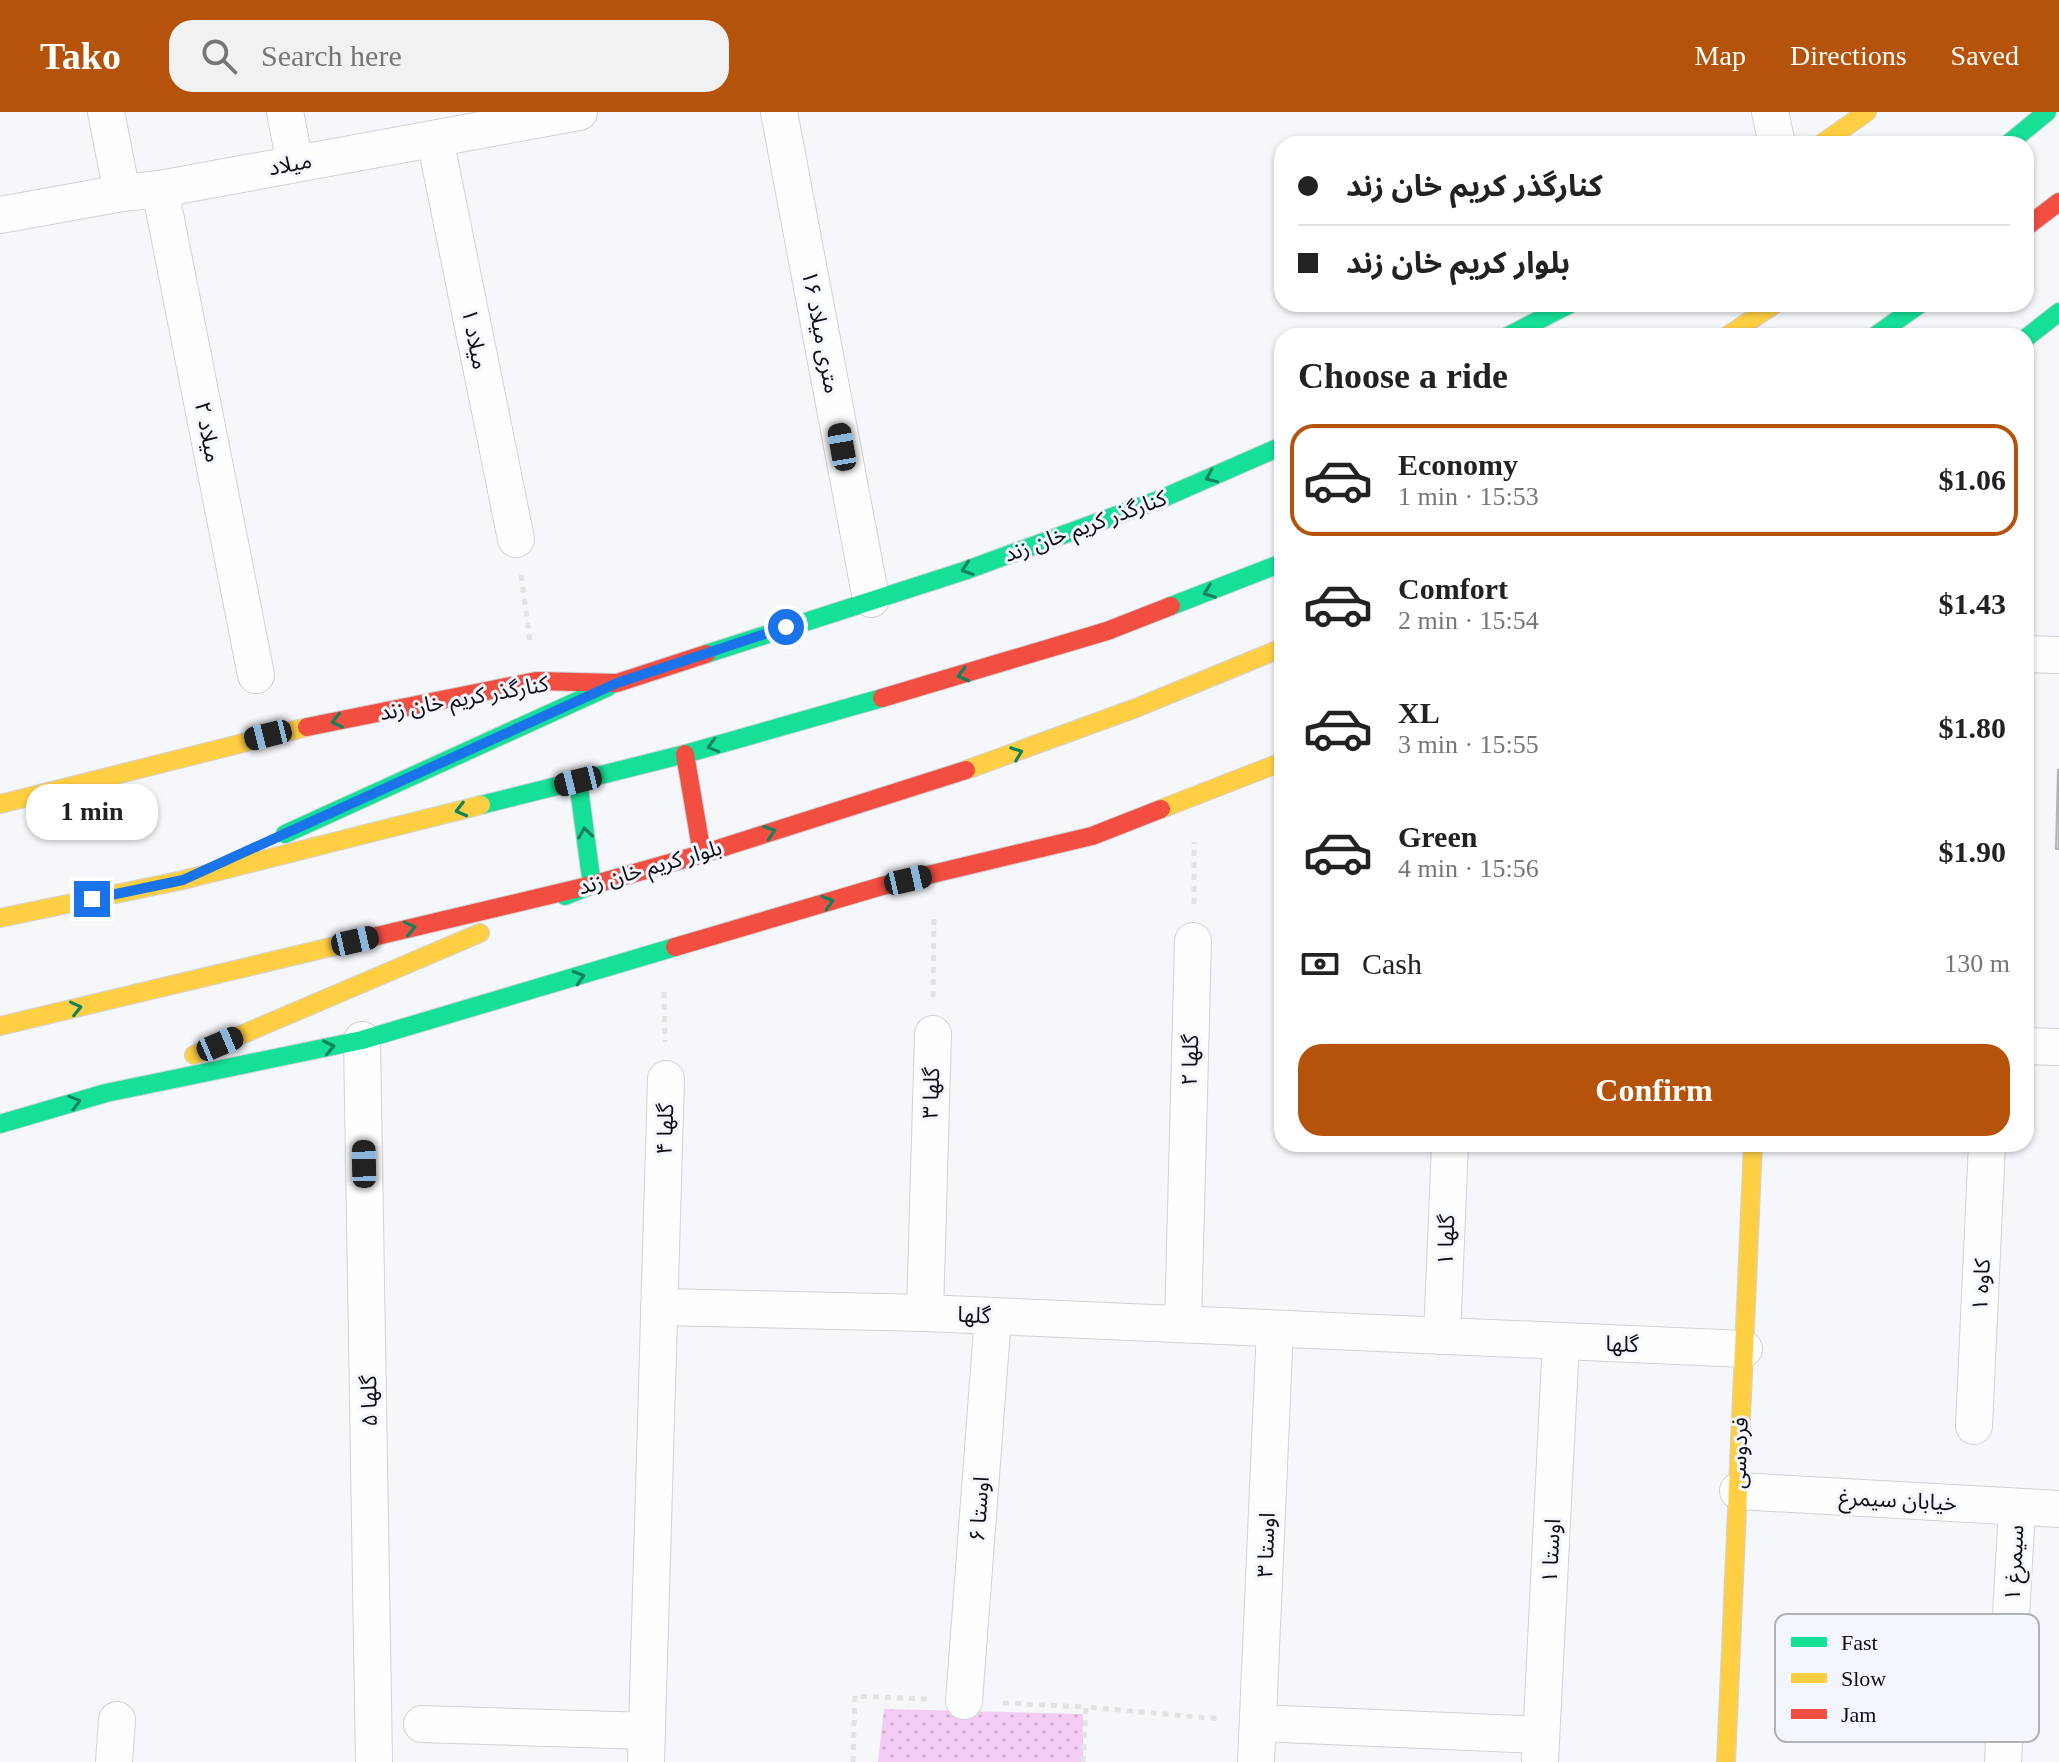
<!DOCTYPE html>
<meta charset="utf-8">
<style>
body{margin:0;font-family:"Times New Roman","Noto Sans Arabic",serif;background:#f2f2f2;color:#222;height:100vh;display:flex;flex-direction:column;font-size:30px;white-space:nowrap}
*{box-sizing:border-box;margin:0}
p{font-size:26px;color:#767676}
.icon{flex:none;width:44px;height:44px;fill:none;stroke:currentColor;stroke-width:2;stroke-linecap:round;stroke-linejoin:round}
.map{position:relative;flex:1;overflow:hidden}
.side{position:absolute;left:1274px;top:216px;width:760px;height:824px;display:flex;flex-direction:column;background:#fff;border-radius:24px;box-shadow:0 2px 6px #0004}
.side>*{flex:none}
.top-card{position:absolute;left:1274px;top:24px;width:760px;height:176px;border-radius:24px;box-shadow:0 2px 6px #0004;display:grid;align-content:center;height:176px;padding:0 24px;background:#fff}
.end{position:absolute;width:36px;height:36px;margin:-18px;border:10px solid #1a73e8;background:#fff;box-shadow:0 0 0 4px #fff}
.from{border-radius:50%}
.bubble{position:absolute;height:56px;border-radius:24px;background:#fff;box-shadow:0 2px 6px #0004;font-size:26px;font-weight:700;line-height:56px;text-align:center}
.car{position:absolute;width:24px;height:48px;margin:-24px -12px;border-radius:10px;box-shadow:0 0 6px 2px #0007;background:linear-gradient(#222 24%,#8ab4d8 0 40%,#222 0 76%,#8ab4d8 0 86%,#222 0)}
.top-card b{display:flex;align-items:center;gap:28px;height:76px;font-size:30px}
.top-card b+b{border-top:2px solid #e0e0e0}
.top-card i{width:20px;height:20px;background:#222}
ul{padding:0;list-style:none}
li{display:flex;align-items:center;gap:24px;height:112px;margin:0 16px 12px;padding:0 8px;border:4px solid transparent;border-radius:24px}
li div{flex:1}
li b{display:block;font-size:30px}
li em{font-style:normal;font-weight:700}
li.on{border-color:#b45309}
li>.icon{width:72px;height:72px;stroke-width:1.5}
h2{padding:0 24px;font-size:36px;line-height:96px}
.pay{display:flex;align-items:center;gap:20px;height:88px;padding:0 24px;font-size:30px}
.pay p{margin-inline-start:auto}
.primary-button{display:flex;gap:16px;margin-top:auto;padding:16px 24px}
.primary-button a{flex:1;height:92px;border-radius:24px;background:#b45309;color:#fff;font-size:32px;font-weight:700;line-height:92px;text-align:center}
header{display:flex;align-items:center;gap:48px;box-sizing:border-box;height:112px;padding:0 40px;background:#b45309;color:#fff}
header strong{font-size:38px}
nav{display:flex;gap:44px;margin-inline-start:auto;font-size:28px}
.search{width:560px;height:72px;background:#f2f2f2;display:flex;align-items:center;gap:20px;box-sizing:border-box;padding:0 28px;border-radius:24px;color:#767676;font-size:30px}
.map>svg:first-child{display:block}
</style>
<header>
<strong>Tako</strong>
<div class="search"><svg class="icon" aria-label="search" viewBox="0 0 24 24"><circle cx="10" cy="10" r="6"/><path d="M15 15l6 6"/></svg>Search here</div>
<nav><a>Map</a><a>Directions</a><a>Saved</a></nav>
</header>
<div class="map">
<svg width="2059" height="1650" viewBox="0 0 2059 1650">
<defs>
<pattern id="park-dots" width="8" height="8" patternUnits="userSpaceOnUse" patternTransform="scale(2)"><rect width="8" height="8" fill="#f5cdf4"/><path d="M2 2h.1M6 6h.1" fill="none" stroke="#d1afd0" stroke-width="1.8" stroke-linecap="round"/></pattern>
</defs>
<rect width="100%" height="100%" fill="#f6f7fb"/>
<path fill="url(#park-dots)" d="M884,1597L1083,1602V1650H878Z"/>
<path fill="#d7dade" stroke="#b1b3b7" stroke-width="2" d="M2058,658H2059V737H2056Z"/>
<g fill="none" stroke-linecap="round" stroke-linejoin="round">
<g stroke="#d1d2d6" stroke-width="38">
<g id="street">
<path d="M106,0L122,81"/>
<path d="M285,0L295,51"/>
<path d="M779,0L871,487"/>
<path d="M1770,0L1777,32"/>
<path d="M435,27L516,427"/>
<path d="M160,77L256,563"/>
<path d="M0,103L122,81L160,77L579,0"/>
<path d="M2026,542L2059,543"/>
<path d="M362,928L374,1650"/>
<path d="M2026,934L2059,935"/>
<path d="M659,1195L925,1201L1744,1237"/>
<path d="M925,1201L933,922"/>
<path d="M1183,1212L1193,829"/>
<path d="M1442,1224L1450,1032"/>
<path d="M1974,1314L1987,1032"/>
<path d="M1738,1379L2059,1397"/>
<path d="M964,1589L993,1204"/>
<path d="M1258,1611L1541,1623"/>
<path d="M422,1612L647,1619"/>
<path d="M114,1650L117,1608"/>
<path d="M646,1650L666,967"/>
<path d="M1256,1650L1275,1217"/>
<path d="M1540,1650L1561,1229"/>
<path d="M2003,1650L2017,1395"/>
</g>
</g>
<g stroke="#d1d2d6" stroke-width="20">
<g id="fast">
<path d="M2008,32L2047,0"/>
<path d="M1508,224L1570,192"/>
<path d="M1875,224L1920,192"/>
<path d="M2026,226L2059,200"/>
<path d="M1171,494L1282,451"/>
<path d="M706,542L964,459L1161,387L1282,334"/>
<path d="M481,693L685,642L882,586"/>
<path d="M285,722L608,575"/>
<path d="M565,784L592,773L578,669"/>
<path d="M0,1012L106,981L362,928L675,835"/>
</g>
</g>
<g stroke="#d1d2d6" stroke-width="20">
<g id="slow">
<path d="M1821,32L1867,0"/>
<path d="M1727,224L1775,192"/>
<path d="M966,658L1136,596L1282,536"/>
<path d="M0,692L307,615"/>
<path d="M1161,697L1282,650"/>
<path d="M0,806L183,768L481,693"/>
<path d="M0,914L377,824"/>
<path d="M194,943L480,821"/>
<path d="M1726,1650L1753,1032"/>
</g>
</g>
<g stroke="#d1d2d6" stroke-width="20">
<g id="jam">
<path d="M2026,115L2059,90"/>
<path d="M882,586L1107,519L1171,494"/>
<path d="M307,615L536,569L617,571L706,542"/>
<path d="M685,642L702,742"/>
<path d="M377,824L592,773L702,742L966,658"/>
<path d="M675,835L882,774L1092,724L1161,697"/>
</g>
</g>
<g stroke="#e2e3e4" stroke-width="5" stroke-dasharray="6 6" stroke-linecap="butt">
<path d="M521,463L530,528"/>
<path d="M1194,792V730"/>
<path d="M664,880L665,930"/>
<path d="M933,885L934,803"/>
<path d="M1003,1591L1086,1595"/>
<path d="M853,1650L855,1584L929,1587"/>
<path d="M1083,1650L1086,1595L1221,1607"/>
</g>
<use href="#street" stroke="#fefefe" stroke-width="36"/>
<use href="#fast" stroke="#16e098" stroke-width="18"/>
<use href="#slow" stroke="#ffcf43" stroke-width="18"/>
<use href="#jam" stroke="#f24e42" stroke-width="18"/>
</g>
<defs><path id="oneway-chevron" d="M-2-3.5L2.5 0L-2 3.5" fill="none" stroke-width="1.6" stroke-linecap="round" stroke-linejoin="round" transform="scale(2)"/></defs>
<g stroke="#12825c">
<use href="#oneway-chevron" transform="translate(1211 365) rotate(156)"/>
<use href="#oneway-chevron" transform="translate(967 457) rotate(161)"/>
<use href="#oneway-chevron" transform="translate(1209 480) rotate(159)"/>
<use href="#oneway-chevron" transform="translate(963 563) rotate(165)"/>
<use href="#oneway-chevron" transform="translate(337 609) rotate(169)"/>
<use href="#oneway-chevron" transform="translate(713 634) rotate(164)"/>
<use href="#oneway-chevron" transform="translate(1017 641) rotate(-21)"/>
<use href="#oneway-chevron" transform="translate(461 698) rotate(166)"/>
<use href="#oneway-chevron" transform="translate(770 720) rotate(-18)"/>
<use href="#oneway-chevron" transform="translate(585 721) rotate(-98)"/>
<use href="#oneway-chevron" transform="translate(828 790) rotate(-17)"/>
<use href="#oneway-chevron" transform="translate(410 816) rotate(-13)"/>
<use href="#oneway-chevron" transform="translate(579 865) rotate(-17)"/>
<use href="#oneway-chevron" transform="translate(76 896) rotate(-13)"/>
<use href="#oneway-chevron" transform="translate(329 935) rotate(-12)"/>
<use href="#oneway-chevron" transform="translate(75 990) rotate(-16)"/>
</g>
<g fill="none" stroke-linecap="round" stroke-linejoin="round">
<path stroke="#1a73e8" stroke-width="10" d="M92,787L183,768L617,571L786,515"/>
</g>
<g text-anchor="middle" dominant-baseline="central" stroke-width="6" stroke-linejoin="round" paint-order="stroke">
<g font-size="22" fill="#0e0f13" stroke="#f3f6fe">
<text transform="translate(290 52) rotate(-11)">میلاد</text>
<text transform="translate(821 220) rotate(79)">۱۶ متری میلاد</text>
<text transform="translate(475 227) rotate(79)">میلاد ۱</text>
<text transform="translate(208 320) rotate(79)">میلاد ۲</text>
<text transform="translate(1085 414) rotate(-20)">کنارگذر کریم خان زند</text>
<text transform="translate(464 586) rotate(-10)">کنارگذر کریم خان زند</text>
<text transform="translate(650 755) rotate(-16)">بلوار کریم خان زند</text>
<text transform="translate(1190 948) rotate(-88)">گلها ۲</text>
<text transform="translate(931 981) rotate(-88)">گلها ۳</text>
<text transform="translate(665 1017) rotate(-88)">گلها ۴</text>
<text transform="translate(1446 1128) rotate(-88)">گلها ۱</text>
<text transform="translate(1981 1173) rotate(-87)">کاوه ۱</text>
<text transform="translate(974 1203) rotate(3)">گلها</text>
<text transform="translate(1622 1232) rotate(2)">گلها</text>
<text transform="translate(369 1289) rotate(-91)">گلها ۵</text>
<text transform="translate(1739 1341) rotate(-88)">فردوسی</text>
<text transform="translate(1898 1388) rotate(3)">خیابان سیمرغ</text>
<text transform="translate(979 1397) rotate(-86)">اوستا ۶</text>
<text transform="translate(1266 1433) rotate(-88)">اوستا ۳</text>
<text transform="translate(1551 1439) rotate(-87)">اوستا ۱</text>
<text transform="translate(2014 1451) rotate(-87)">سیمرغ ۱</text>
</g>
</g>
<rect x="1775" y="1502" width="264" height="128" rx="12" fill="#f3f6fe" stroke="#aeb1b8" stroke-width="2"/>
<rect x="1791" y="1525" width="36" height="10" fill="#16e098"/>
<rect x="1791" y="1561" width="36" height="10" fill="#ffcf43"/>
<rect x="1791" y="1597" width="36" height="10" fill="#f24e42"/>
<g font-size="22" fill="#0e0f13">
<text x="1841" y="1538">Fast</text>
<text x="1841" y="1574">Slow</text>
<text x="1841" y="1610">Jam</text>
</g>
</svg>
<i class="end from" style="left:786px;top:515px"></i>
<i class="end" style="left:92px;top:787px"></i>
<div class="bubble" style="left:26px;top:672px;width:132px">1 min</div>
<i class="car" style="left:842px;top:335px;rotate:350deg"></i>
<i class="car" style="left:268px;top:623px;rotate:256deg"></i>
<i class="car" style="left:578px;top:669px;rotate:256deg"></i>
<i class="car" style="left:908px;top:768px;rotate:77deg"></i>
<i class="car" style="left:355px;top:829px;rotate:77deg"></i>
<i class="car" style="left:220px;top:932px;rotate:67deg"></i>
<i class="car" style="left:364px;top:1052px;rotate:359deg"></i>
<div class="top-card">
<b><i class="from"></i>کنارگذر کریم خان زند</b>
<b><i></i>بلوار کریم خان زند</b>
</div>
<section class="side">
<h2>Choose a ride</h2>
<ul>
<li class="on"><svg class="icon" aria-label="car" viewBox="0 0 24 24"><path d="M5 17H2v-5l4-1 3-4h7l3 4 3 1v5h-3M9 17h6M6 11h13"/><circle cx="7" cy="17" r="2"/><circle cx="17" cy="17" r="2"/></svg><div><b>Economy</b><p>1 min · 15:53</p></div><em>$1.06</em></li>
<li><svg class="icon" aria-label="car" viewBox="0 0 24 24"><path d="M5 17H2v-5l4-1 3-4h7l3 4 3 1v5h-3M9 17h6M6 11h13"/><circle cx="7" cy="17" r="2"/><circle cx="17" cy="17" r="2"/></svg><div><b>Comfort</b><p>2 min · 15:54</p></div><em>$1.43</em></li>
<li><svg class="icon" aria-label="car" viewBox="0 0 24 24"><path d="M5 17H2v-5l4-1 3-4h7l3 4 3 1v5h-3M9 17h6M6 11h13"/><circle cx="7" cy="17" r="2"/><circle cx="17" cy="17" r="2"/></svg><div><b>XL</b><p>3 min · 15:55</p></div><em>$1.80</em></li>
<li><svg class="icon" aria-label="car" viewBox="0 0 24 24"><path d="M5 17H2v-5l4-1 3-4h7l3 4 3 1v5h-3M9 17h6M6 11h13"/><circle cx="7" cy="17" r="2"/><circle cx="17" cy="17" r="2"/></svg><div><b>Green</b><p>4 min · 15:56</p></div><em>$1.90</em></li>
</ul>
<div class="pay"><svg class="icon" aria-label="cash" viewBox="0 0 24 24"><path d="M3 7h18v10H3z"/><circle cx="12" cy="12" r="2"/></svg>Cash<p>130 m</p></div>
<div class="primary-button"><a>Confirm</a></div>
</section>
</div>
